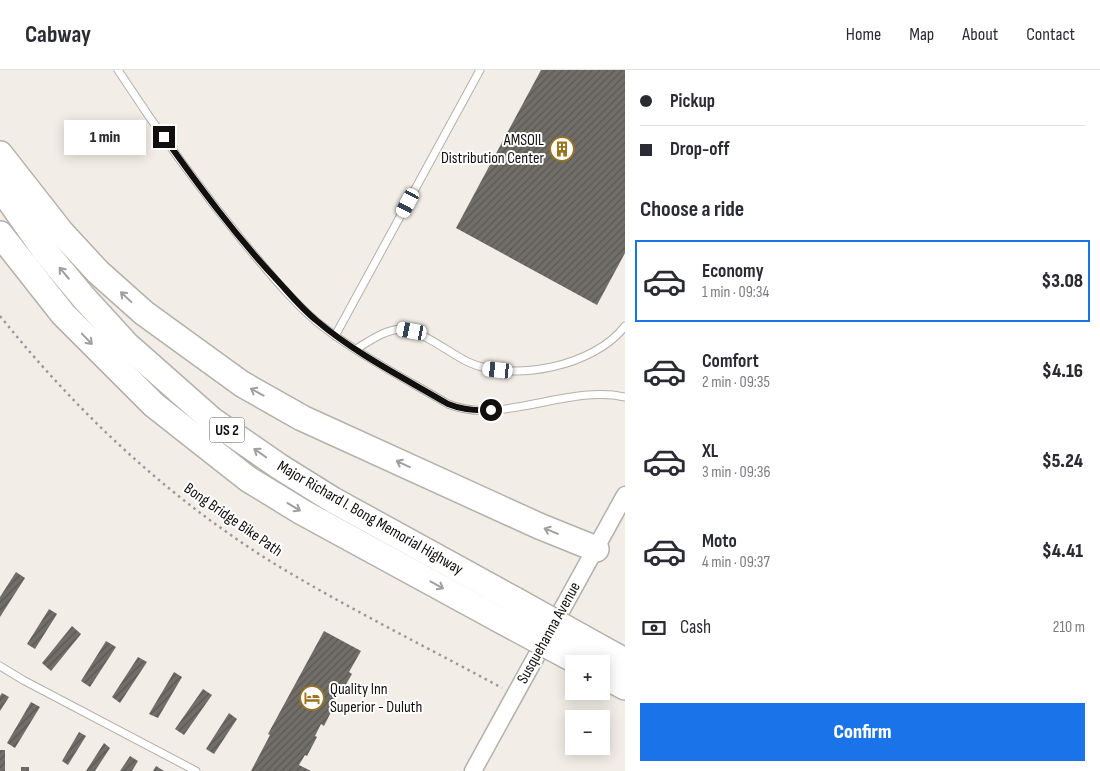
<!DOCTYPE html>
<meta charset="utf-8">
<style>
body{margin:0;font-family:"Sofia Sans Condensed",sans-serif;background:#f7f7f7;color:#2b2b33;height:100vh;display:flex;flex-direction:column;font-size:19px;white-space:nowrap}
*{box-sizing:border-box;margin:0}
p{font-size:16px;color:#7c7c81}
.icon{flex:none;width:28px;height:28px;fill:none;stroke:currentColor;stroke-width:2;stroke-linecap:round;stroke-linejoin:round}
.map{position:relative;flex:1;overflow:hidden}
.details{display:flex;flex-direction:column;background:#fff;width:475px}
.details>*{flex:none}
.banner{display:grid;align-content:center;height:110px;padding:0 15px;background:#fff}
.buttons{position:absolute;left:565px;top:585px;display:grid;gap:10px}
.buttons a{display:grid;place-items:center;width:45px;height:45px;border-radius:0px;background:#fff;box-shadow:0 2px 12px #0003;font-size:25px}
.end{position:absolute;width:22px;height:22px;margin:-11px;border:6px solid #12100e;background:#fff;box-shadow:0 0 0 2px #fff}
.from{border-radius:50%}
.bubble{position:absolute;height:35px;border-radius:0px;background:#fff;box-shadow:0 2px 12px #0003;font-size:16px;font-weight:800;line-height:35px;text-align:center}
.car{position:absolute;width:15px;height:30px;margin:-15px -8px;border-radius:6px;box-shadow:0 0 4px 1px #0007;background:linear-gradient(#fff 24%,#345 0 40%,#fff 0 76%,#345 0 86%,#fff 0)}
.banner b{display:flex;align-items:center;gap:18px;height:48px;font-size:19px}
.banner b+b{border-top:1px solid #e1e1e2}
.banner i{width:12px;height:12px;background:#2b2b33}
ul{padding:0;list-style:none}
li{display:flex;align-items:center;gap:15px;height:82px;margin:0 10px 8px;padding:0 5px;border:2px solid transparent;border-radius:0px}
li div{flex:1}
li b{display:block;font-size:19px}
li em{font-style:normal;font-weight:800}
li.selected{border-color:#1a73e8}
li>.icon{width:45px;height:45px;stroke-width:1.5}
h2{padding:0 15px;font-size:22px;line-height:60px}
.pay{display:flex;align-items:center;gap:12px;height:55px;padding:0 15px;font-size:19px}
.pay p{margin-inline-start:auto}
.action{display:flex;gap:10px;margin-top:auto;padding:10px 15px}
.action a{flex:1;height:58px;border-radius:0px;background:#1a73e8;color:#fff;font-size:20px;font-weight:800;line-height:58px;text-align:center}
header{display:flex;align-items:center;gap:30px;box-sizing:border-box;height:70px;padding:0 25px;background:#fff;border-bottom:1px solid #e1e1e2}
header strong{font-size:24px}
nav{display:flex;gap:28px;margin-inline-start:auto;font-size:18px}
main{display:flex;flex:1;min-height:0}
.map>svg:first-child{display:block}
</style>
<header>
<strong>Cabway</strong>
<nav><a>Home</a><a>Map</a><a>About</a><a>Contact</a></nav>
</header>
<main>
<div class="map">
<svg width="625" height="701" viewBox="0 0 625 701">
<defs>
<pattern id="building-hatch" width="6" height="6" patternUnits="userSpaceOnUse" patternTransform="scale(1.25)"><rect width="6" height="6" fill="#716d67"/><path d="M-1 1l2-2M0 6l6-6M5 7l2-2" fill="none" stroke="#5b5853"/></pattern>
</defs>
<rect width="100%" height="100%" fill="#f2eee7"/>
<g fill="url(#building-hatch)">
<path d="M541,0H625V183L597,235L456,158Z"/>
<path d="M16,502L25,508L0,547V527Z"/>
<path d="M49,539L57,544L35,579L27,574Z"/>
<path d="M72,556L81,564L51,601L42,593Z"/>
<path d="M324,561L361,581L349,602L352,604L341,623L339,622L333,633L335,634L324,656L321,654L315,666L317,667L307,686L305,685L299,695L311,701H251L270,665L268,664Z"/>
<path d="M106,571L116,577L90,617L81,611Z"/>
<path d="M138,587L147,592L120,633L112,627Z"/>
<path d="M174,602L182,607L158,648L149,644Z"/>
<path d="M203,619L212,625L184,665L175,659Z"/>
<path d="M2,623L9,627L0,641V626Z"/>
<path d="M31,632L40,637L15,678L7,673Z"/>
<path d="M229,643L237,649L214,684L206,679Z"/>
<path d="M79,662L86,666L68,695L62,691Z"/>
<path d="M104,673L110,678L95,701H86Z"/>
<rect x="0" y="680" width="5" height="21"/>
<path d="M130,686L138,691L132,701H120Z"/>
<path d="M156,696L164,701H153Z"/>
<rect x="21" y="697" width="8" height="4"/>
</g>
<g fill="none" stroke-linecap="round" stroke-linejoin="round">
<g stroke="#b4b0aa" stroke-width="9">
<g id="service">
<path d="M118,0C157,60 200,119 245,174C268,201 290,229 317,252C357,284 404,308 448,334C500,356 569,314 625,327"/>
<path d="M335,266L480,0"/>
<path d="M356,279C370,271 384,260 401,259C418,258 451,284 468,292C513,313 595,296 625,256"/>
<path d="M0,596L23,610L196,701"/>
</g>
</g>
<g stroke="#b4b0aa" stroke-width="19">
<path id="tertiary" d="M473,701L625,425"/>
</g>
<g stroke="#b4b0aa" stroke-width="28">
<g id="motorway">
<path d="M0,84L61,162L98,202L144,243L242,314L302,348L539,456L596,479"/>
<path d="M0,117L45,181L84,228L126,274L212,350L280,397L333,430L515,530"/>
<path d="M0,164L63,244L154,335L248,409L302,442L502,551"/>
<path d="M603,579L625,591"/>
<path d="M601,604L625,617"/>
</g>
</g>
<path stroke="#9c9994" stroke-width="2.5" stroke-dasharray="2.5 4" stroke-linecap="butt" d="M0,246C77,342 165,425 270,491C345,537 425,576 502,618"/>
<use href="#service" stroke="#fff" stroke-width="7"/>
<use href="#tertiary" stroke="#fff" stroke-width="16"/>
<use href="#motorway" stroke="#fff" stroke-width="25"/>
<g stroke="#b4b0aa" stroke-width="28" stroke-linecap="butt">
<g id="motorway-bridge">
<path d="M515,530L603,579"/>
<path d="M502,551L582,594"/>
</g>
</g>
<use href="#motorway-bridge" stroke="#fff" stroke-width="25"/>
</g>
<defs><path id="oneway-shaft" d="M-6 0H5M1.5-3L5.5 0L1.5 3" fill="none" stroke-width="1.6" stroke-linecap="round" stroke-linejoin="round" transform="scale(1.25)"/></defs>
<g stroke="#a09f9f">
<use href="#oneway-shaft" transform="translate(64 203) rotate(-130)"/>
<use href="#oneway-shaft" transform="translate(126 227) rotate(-137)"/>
<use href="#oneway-shaft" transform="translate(87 269) rotate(46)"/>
<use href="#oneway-shaft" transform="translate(257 322) rotate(-151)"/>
<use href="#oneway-shaft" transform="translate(260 383) rotate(-145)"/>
<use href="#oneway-shaft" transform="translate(403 394) rotate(-155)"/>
<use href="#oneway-shaft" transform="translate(294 437) rotate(31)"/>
<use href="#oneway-shaft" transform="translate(551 461) rotate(-158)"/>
<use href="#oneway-shaft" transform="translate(437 515) rotate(29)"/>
</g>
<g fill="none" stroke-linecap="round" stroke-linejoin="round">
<path stroke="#12100e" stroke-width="6" d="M164,67C199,116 235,165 277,210C290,224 302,239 317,251C356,284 404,308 448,334C463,340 475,341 491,340"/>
</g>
<defs>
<g id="building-ring" transform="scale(1.25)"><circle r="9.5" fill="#fff" stroke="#9a741f" stroke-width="1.5"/><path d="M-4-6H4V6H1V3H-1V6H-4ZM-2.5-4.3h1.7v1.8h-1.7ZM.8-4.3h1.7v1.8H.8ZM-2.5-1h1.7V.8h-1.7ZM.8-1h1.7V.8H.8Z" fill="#9a741f"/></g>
<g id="hotel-ring" transform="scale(1.25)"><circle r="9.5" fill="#fff" stroke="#9a741f" stroke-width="1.5"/><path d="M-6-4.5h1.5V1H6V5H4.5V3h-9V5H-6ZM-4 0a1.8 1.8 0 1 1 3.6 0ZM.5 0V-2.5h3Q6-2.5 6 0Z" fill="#9a741f"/></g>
</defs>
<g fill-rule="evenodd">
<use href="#building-ring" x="562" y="79"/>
<use href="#hotel-ring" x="312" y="628"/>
</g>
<g text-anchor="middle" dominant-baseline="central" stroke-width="4" stroke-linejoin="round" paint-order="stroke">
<rect fill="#fff" stroke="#595856" stroke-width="1" x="209.5" y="347.5" width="35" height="25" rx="4"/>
<g font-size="15" font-weight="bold" fill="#12100e">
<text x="227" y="360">US 2</text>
</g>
<g font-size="16" fill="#12100e" stroke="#fff" text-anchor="end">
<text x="544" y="70">AMSOIL<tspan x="544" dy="18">Distribution Center</tspan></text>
<text x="330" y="619" text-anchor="start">Quality Inn<tspan x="330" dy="18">Superior - Duluth</tspan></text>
</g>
<g font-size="16" fill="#12100e" stroke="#fff">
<text transform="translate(370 448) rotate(30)">Major Richard I. Bong Memorial Highway</text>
<text transform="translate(233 450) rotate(35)">Bong Bridge Bike Path</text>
<text transform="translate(549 563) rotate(-61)">Susquehanna Avenue</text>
</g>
</g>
</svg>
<div class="buttons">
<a>+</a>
<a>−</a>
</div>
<i class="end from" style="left:491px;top:340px"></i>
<i class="end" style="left:164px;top:67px"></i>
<div class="bubble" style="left:64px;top:50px;width:82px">1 min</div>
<i class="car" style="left:408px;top:133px;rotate:208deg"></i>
<i class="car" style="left:412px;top:261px;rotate:281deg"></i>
<i class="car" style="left:498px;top:300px;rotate:276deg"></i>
</div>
<section class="details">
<div class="banner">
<b><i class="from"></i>Pickup</b>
<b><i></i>Drop-off</b>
</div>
<h2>Choose a ride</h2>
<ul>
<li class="selected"><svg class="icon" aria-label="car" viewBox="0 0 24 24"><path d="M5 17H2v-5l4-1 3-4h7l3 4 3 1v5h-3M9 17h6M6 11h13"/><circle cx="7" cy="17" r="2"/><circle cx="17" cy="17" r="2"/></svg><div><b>Economy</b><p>1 min · 09:34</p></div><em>$3.08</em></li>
<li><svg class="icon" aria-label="car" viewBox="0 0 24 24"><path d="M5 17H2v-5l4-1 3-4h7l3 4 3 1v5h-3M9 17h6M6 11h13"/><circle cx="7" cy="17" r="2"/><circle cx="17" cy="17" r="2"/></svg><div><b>Comfort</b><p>2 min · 09:35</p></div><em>$4.16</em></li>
<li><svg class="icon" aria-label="car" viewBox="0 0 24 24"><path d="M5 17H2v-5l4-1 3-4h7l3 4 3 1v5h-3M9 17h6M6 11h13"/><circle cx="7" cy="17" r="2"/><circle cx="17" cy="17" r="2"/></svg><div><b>XL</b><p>3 min · 09:36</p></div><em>$5.24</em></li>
<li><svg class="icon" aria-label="car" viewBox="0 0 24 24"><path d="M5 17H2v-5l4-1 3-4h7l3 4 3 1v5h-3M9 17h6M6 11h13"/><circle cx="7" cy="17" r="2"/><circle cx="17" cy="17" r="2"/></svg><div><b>Moto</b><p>4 min · 09:37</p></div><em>$4.41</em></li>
</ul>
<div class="pay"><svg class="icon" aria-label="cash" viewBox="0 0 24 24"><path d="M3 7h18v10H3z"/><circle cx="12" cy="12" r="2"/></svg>Cash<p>210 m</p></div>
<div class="action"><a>Confirm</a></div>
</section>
</main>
